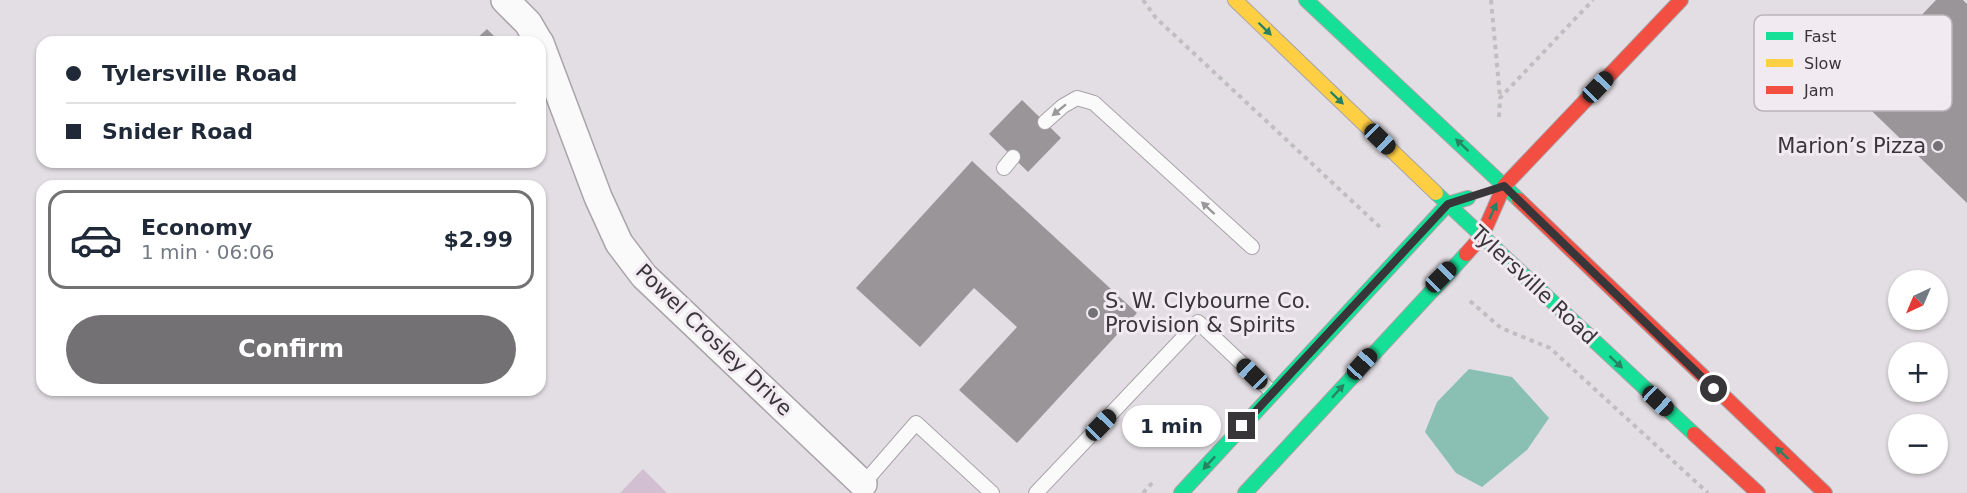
<!DOCTYPE html>
<meta charset="utf-8">
<style>
body{margin:0;font-family:"DejaVu Sans",sans-serif;background:#f6f6f7;color:#1f2937;height:100vh;display:flex;flex-direction:column;font-size:22px;white-space:nowrap}
*{box-sizing:border-box;margin:0}
p{font-size:20px;color:#747a83}
.icon{flex:none;width:33px;height:33px;fill:none;stroke:currentColor;stroke-width:2;stroke-linecap:round;stroke-linejoin:round}
.map{position:relative;flex:1;overflow:hidden}
.panel{position:absolute;left:36px;top:180px;width:510px;height:216px;display:flex;flex-direction:column;background:#fff;border-radius:18px;box-shadow:0 2px 4px #0004}
.panel>*{flex:none}
.hud{position:absolute;left:36px;top:36px;width:510px;height:132px;border-radius:18px;box-shadow:0 2px 4px #0004;display:grid;align-content:center;height:132px;padding:0 30px;background:#fff}
.needle{width:39px;rotate:224deg}
.tools{position:absolute;left:1888px;top:270px;display:grid;gap:12px}
.tools a{display:grid;place-items:center;width:60px;height:60px;border-radius:50%;background:#fff;box-shadow:0 2px 4px #0004;font-size:30px}
.end{position:absolute;width:27px;height:27px;margin:-14px;border:8px solid #393639;background:#fff;box-shadow:0 0 0 3px #fff}
.from{border-radius:50%}
.bubble{position:absolute;height:42px;border-radius:21px;background:#fff;box-shadow:0 2px 4px #0004;font-size:20px;font-weight:700;line-height:42px;text-align:center}
.car{position:absolute;width:18px;height:36px;margin:-18px -9px;border-radius:8px;box-shadow:0 0 4px 2px #0007;background:linear-gradient(#222 24%,#8ab4d8 0 40%,#222 0 76%,#8ab4d8 0 86%,#222 0)}
.hud b{display:flex;align-items:center;gap:21px;height:57px;font-size:22px}
.hud b+b{border-top:2px solid #e0e1e3}
.hud i{width:15px;height:15px;background:#1f2937}
ul{padding:10px 0 0;list-style:none}
li{display:flex;align-items:center;gap:18px;height:99px;margin:0 12px 9px;padding:0 18px;border:3px solid transparent;border-radius:18px}
li div{flex:1}
li b{display:block;font-size:22px}
li em{font-style:normal;font-weight:700}
li.on{border-color:#747174}
li>.icon{width:54px;height:54px;stroke-width:1.5}
.primary-button{display:flex;gap:12px;margin-top:auto;padding:12px 30px}
.primary-button a{flex:1;height:69px;border-radius:36px;background:#747174;color:#fff;font-size:24px;font-weight:700;line-height:69px;text-align:center}
.map>svg:first-child{display:block}
</style>
<div class="map">
<svg width="1967" height="493" viewBox="0 0 1967 493">
<rect width="100%" height="100%" fill="#e3dee3"/>
<path fill="#d2bfd2" d="M643,469L667,493H620Z"/>
<path fill="#8abfb4" d="M1469,369L1512,377L1549,418L1527,450L1482,487L1456,473L1425,432L1437,402Z"/>
<g fill="#999599">
<path d="M1936,0H1963L1967,4V203L1850,90Z"/>
<path d="M487,29L500,42H473Z"/>
<path d="M1022,100L1061,138L1028,172L989,134Z"/>
<path d="M972,161L1137,313L1017,443L959,390L1017,327L974,288L920,347L856,288Z"/>
</g>
<g fill="none" stroke-linecap="round" stroke-linejoin="round">
<g stroke="#a8a4a8" stroke-width="16">
<g id="lane">
<path d="M1045,122L1063,106L1077,98L1094,103L1252,247"/>
<path d="M1004,168L1013,157"/>
<path d="M867,487L863,484L916,423L992,493"/>
<path d="M1036,493L1198,322L1273,393"/>
</g>
</g>
<g stroke="#a8a4a8" stroke-width="30">
<g id="street">
<path d="M505,0L528,23L539,42"/>
<path d="M540,43L598,197L619,243L644,276L863,484"/>
</g>
</g>
<g stroke="#a8a4a8" stroke-width="16">
<g id="fast">
<path d="M1306,0L1519,200"/>
<path d="M1436,193L1694,434"/>
<path d="M1181,493L1448,204L1468,198"/>
<path d="M1245,493L1466,254"/>
</g>
</g>
<g stroke="#a8a4a8" stroke-width="16">
<path id="slow" d="M1235,0L1436,193"/>
</g>
<g stroke="#a8a4a8" stroke-width="16">
<g id="jam">
<path d="M1519,200L1825,493"/>
<path d="M1466,254L1482,236L1504,186L1681,0"/>
<path d="M1694,434L1758,493"/>
</g>
</g>
<g stroke="#c0bfc0" stroke-width="4" stroke-dasharray="4.5 4.5" stroke-linecap="butt">
<path d="M1143,0L1156,18L1383,230"/>
<path d="M1491,0L1500,97"/>
<path d="M1499,117L1500,98L1593,0"/>
<path d="M1470,301L1501,328L1550,348L1708,493"/>
<path d="M1143,493L1153,482"/>
</g>
<use href="#lane" stroke="#fbfafb" stroke-width="14"/>
<use href="#street" stroke="#fbfafb" stroke-width="27"/>
<use href="#fast" stroke="#16e098" stroke-width="14"/>
<use href="#slow" stroke="#ffcf43" stroke-width="14"/>
<use href="#jam" stroke="#f24e42" stroke-width="14"/>
</g>
<defs><path id="oneway-solid" d="M-6-.8H1V-3.2L6.5 0L1 3.2V.8H-6Z" transform="scale(1.5)"/></defs>
<g fill="#298264">
<use href="#oneway-solid" transform="translate(1265 29) rotate(44)"/>
<use href="#oneway-solid" transform="translate(1337 98) rotate(44)"/>
<use href="#oneway-solid" transform="translate(1462 145) rotate(-137)"/>
<use href="#oneway-solid" transform="translate(1493 211) rotate(-66)"/>
<use href="#oneway-solid" transform="translate(1616 362) rotate(43)"/>
<use href="#oneway-solid" transform="translate(1338 391) rotate(-48)"/>
<use href="#oneway-solid" transform="translate(1782 453) rotate(-137)"/>
<use href="#oneway-solid" transform="translate(1209 463) rotate(133)"/>
</g>
<g fill="#9a989a">
<use href="#oneway-solid" transform="translate(1059 110) rotate(141)"/>
<use href="#oneway-solid" transform="translate(1208 208) rotate(-137)"/>
</g>
<g fill="none" stroke-linecap="round" stroke-linejoin="round">
<path stroke="#393639" stroke-width="8" d="M1242,426L1448,204L1504,186L1714,389"/>
</g>
<g fill="#747174" stroke="#f1eaf1" stroke-width="2">
<circle cx="1938" cy="146" r="6"/>
<circle cx="1093" cy="313" r="6"/>
</g>
<g text-anchor="middle" dominant-baseline="central" stroke-width="6" stroke-linejoin="round" paint-order="stroke">
<g font-size="21" fill="#393639" stroke="#f1eaf1" text-anchor="end">
<text x="1926" y="146">Marion’s Pizza</text>
<text x="1105" y="301" text-anchor="start">S. W. Clybourne Co.<tspan x="1105" dy="24">Provision &amp; Spirits</tspan></text>
</g>
<g font-size="21" fill="#393639" stroke="#f1eaf1">
<text transform="translate(1534 285) rotate(43)">Tylersville Road</text>
<text transform="translate(714 340) rotate(44)">Powel Crosley Drive</text>
</g>
</g>
<rect x="1754" y="15" width="198" height="96" rx="9" fill="#f1eaf1" stroke="#bab4ba" stroke-width="1.5"/>
<rect x="1766" y="32" width="27" height="8" fill="#16e098"/>
<rect x="1766" y="59" width="27" height="8" fill="#ffcf43"/>
<rect x="1766" y="86" width="27" height="8" fill="#f24e42"/>
<g font-size="16" fill="#393639">
<text x="1804" y="42">Fast</text>
<text x="1804" y="69">Slow</text>
<text x="1804" y="96">Jam</text>
</g>
</svg>
<div class="tools">
<a><svg class="needle" viewBox="-14 -14 28 28"><path d="M0-13l5 13h-10z" fill="#e53935"/><path d="M0 13l5-13h-10z" fill="#747a83"/></svg></a>
<a>+</a>
<a>−</a>
</div>
<i class="end from" style="left:1714px;top:389px"></i>
<i class="end" style="left:1242px;top:426px"></i>
<div class="bubble" style="left:1122px;top:405px;width:99px">1 min</div>
<i class="car" style="left:1598px;top:87px;rotate:44deg"></i>
<i class="car" style="left:1380px;top:139px;rotate:134deg"></i>
<i class="car" style="left:1441px;top:277px;rotate:45deg"></i>
<i class="car" style="left:1362px;top:364px;rotate:42deg"></i>
<i class="car" style="left:1252px;top:374px;rotate:314deg"></i>
<i class="car" style="left:1658px;top:401px;rotate:133deg"></i>
<i class="car" style="left:1101px;top:425px;rotate:44deg"></i>
<div class="hud">
<b><i class="from"></i>Tylersville Road</b>
<b><i></i>Snider Road</b>
</div>
<section class="panel">
<ul>
<li class="on"><svg class="icon" aria-label="car" viewBox="0 0 24 24"><path d="M5 17H2v-5l4-1 3-4h7l3 4 3 1v5h-3M9 17h6M6 11h13"/><circle cx="7" cy="17" r="2"/><circle cx="17" cy="17" r="2"/></svg><div><b>Economy</b><p>1 min · 06:06</p></div><em>$2.99</em></li>
</ul>
<div class="primary-button"><a>Confirm</a></div>
</section>
</div>
